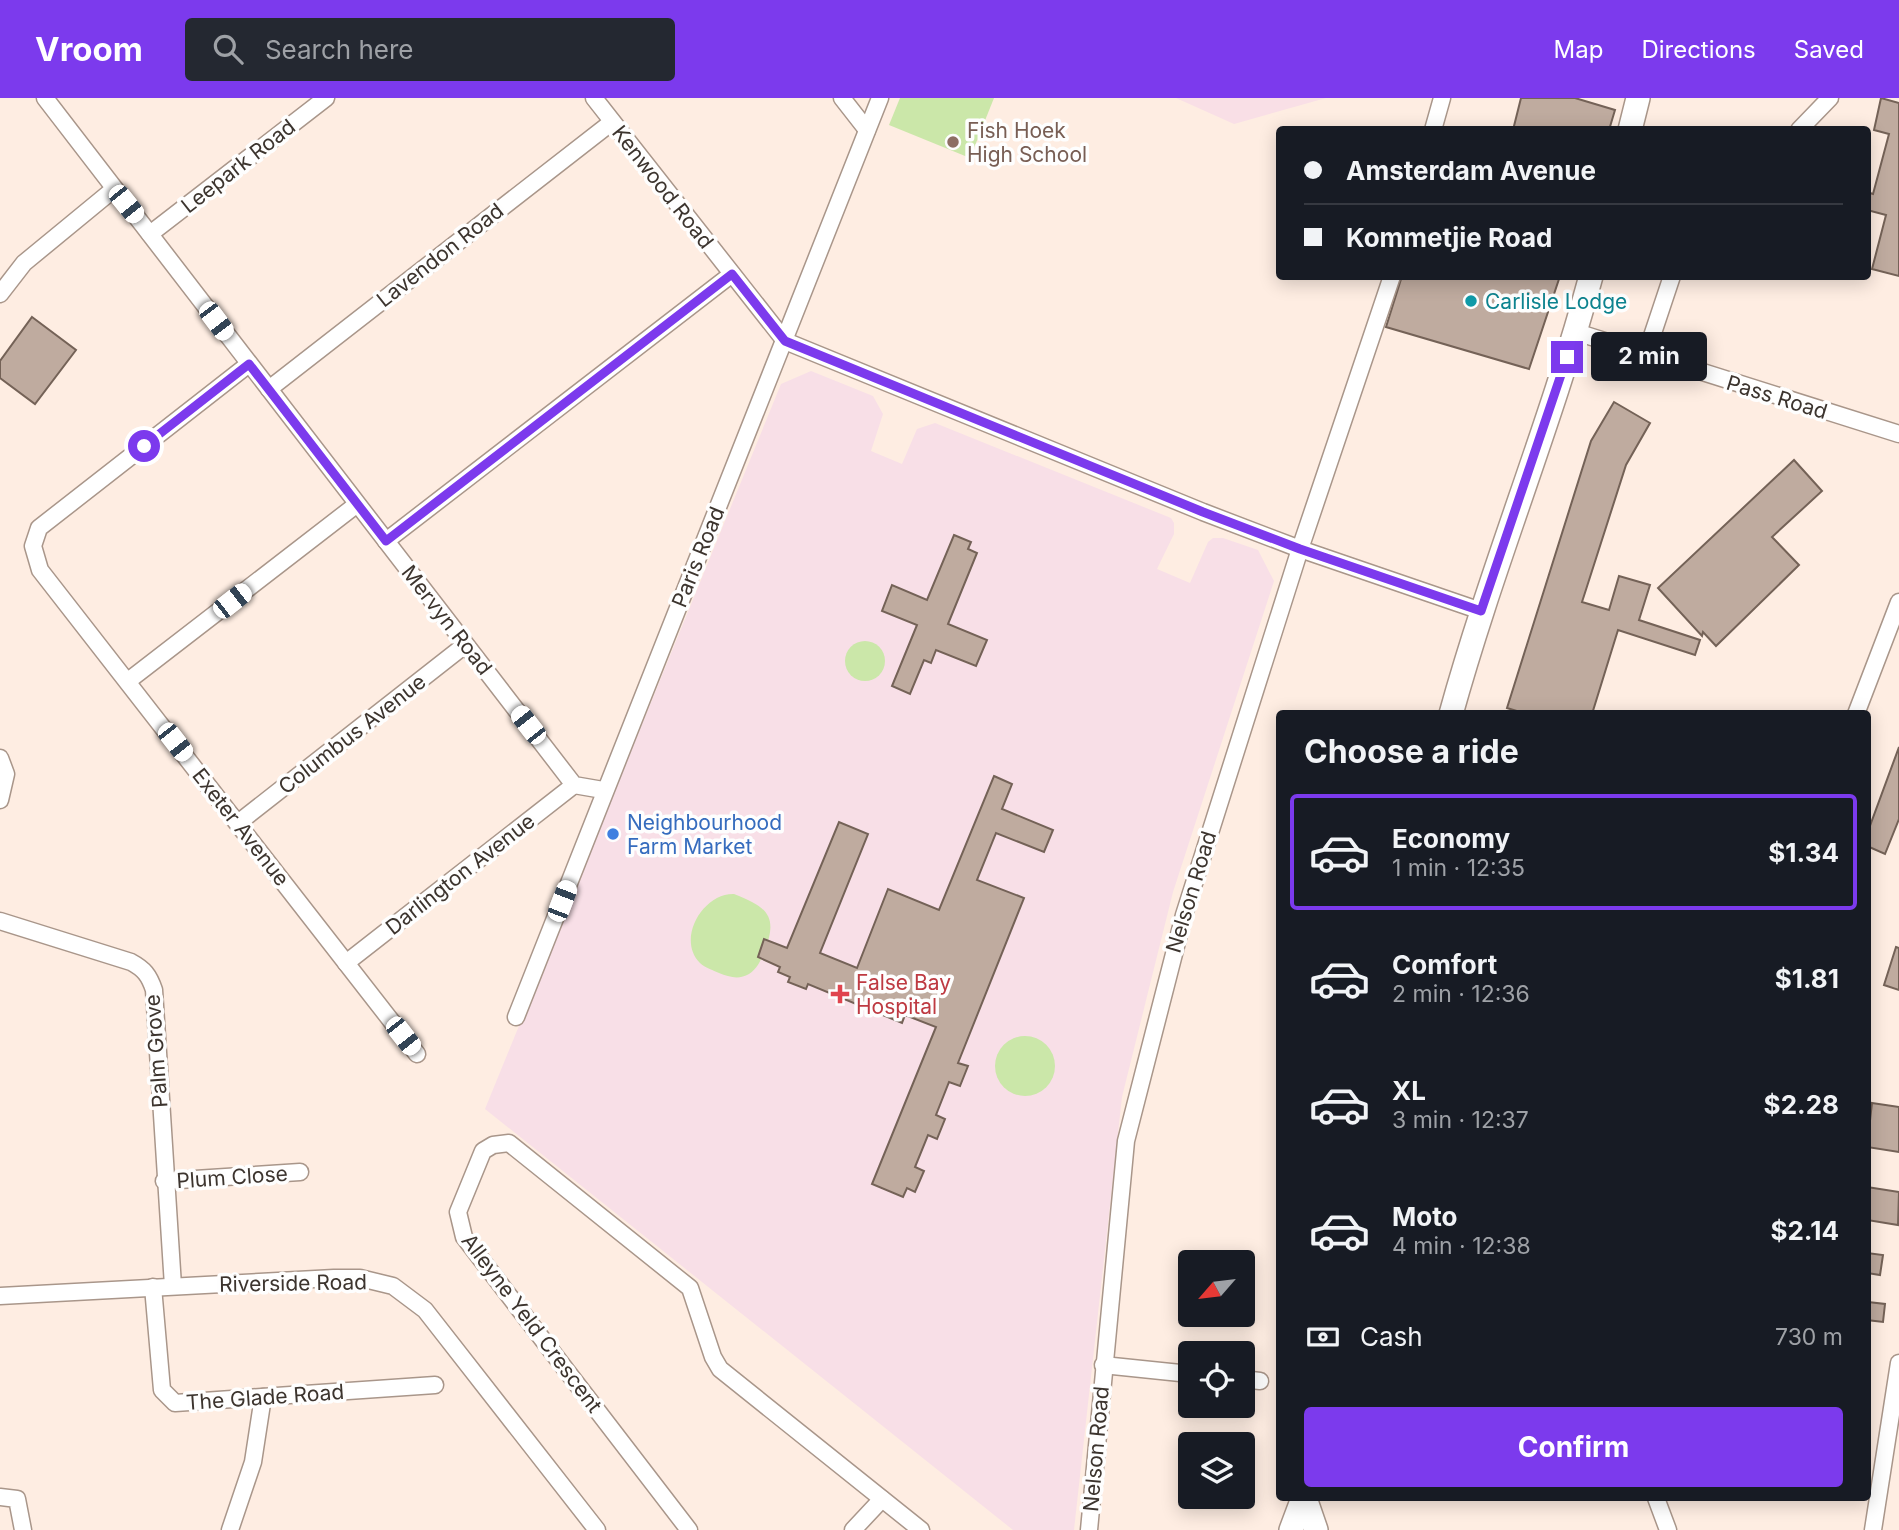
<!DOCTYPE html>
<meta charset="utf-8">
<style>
body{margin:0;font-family:Inter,sans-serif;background:#242831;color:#f1f3f6;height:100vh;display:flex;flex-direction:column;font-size:26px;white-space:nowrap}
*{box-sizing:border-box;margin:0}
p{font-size:23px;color:#9ea1a6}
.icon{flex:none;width:38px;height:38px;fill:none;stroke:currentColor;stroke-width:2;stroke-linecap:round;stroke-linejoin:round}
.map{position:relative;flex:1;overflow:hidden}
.sheet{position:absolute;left:1276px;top:612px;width:595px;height:791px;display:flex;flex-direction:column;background:#171b24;border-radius:7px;box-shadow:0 4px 18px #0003}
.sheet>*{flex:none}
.hud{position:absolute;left:1276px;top:28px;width:595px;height:154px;border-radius:7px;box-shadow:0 4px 18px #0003;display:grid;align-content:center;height:154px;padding:0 28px;background:#171b24}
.needle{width:46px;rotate:242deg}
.tools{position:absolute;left:1178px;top:1152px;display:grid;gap:14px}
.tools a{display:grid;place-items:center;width:77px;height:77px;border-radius:7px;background:#171b24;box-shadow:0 4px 18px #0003;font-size:35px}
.end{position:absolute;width:32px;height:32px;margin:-16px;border:9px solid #7c3aed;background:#fff;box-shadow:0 0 0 4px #fff}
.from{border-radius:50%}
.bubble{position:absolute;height:49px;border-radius:7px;background:#171b24;box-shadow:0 4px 18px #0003;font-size:23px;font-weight:700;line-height:49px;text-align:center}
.car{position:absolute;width:21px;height:42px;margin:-21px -10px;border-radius:9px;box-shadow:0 0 5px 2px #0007;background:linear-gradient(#fff 24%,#345 0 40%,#fff 0 76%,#345 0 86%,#fff 0)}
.hud b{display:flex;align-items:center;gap:24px;height:66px;font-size:26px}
.hud b+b{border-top:2px solid #363941}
.hud i{width:18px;height:18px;background:#f1f3f6}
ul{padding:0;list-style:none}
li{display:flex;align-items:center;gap:21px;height:116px;margin:0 14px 10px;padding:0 14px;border:4px solid transparent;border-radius:7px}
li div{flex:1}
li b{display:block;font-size:26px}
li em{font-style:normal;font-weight:700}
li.active{border-color:#7c3aed}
li>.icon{width:63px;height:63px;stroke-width:1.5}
h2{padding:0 28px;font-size:32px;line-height:84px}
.pay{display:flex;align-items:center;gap:18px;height:77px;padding:0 28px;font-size:26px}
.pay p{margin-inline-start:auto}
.cta{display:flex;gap:14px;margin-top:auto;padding:14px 28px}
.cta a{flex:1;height:80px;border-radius:7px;background:#7c3aed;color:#fff;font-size:28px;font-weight:700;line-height:80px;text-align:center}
header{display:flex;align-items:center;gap:42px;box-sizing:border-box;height:98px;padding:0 35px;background:#7c3aed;color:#fff}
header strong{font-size:33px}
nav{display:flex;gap:38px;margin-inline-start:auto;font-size:24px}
.search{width:490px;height:63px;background:#242831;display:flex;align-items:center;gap:18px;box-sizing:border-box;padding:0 24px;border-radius:7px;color:#9ea1a6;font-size:26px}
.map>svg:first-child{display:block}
</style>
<header>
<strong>Vroom</strong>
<div class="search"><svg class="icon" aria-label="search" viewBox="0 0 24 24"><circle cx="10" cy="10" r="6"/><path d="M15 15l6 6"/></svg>Search here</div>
<nav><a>Map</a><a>Directions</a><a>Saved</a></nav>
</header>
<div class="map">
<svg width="1899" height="1432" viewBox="0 0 1899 1432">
<rect width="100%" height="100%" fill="#feede2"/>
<path fill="#f9dfe6" d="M1176,0H1326L1234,26Z"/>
<path fill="#f8dfe7" d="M811,273L873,298L883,316L871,353L902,366L917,331L935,325L1171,420L1174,425V436L1157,471L1190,485L1208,444L1213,440H1223L1258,452L1274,483L1173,794L1122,999L1074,1432H1013L485,1011L781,286Z"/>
<g fill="#cbe7a9">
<path d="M900,0H994L970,60L889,27Z"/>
<circle cx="865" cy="563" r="20"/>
<path d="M734,796C767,809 779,818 764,854C761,862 757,871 749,876C739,882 729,879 719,875C713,872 705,870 700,865C676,841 703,795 734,796Z"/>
<circle cx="1025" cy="968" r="30"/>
</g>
<g fill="#bfab9f" stroke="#746257" stroke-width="2">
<path d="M1521,0H1575L1615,12L1609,32H1513Z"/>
<path d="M1881,0L1899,5V178L1872,171L1886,117L1867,112V94L1873,96L1889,36L1874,32Z"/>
<path d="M1402,178H1560L1529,271L1386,229Z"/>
<path d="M32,219L76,252L35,306L0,280V263Z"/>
<path d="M1614,304L1650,325L1626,367L1582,504L1609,512L1619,478L1650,487L1639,522L1700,542L1695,557L1618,532L1592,616H1527L1507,610L1591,343Z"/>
<path d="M1794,362L1822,393L1772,439L1799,467L1716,548L1703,534L1702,538L1658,490Z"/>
<path d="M954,437L971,444L968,451L977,455L948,526L987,542L976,568L936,552L931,565L924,562L910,596L892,588L917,527L882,513L892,487L927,502Z"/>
<path d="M1899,649V721L1885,756L1867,748V736Z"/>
<path d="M994,678L1012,686L1002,711L1053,732L1044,754L996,735L977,782L1024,800L958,965L968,968L960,988L949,984L936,1017L945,1021L937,1041L928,1037L915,1069L924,1073L915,1094L907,1090L903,1099L872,1086L936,929L905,917L902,925L808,886L806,891L788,884L790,879L778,874L780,869L758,859L764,841L787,850L839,724L868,736L820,855L857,870L888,791L939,812Z"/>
<path d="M1896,849L1899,850V892L1884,887Z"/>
<path d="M1872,1005L1899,1009V1054L1867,1049Z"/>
<path d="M1867,1089L1899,1094L1898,1127L1867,1122Z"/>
<path d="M1867,1155L1883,1157L1880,1177L1867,1175Z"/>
<path d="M1868,1204L1885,1206L1883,1224L1867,1222Z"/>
</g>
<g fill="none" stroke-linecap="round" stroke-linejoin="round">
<g stroke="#a9968a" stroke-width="19">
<g id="minor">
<path d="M45,0L574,687L603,692"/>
<path d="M594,0L785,243L1203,414L1300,451L1481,513"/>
<path d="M842,0L867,32"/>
<path d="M1433,32L1442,0"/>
<path d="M1799,32L1830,0"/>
<path d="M150,136L326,0"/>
<path d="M0,196L24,165L114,91"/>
<path d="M1576,234L1899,336"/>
<path d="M1646,256L1672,178"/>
<path d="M249,266L39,430L33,448L40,472L417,956"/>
<path d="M269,291L612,24"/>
<path d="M386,443L732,176"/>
<path d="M128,583L356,407"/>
<path d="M1856,616L1899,504"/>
<path d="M0,660L6,676L0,702"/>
<path d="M238,725L465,547"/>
<path d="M0,823L131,864C144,871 149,877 154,892L173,1188"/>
<path d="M346,865L574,687"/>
<path d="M516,919L880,0"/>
<path d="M164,1083L300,1074"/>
<path d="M153,1189L162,1292L175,1305L435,1287"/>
<path d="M0,1198L334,1180H360L393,1188L425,1212L597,1432"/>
<path d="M1103,1267L1190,1276"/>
<path d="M1242,1281L1260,1283"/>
<path d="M0,1399L17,1401L23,1432"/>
<path d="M1656,1400L1668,1432"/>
<path d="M230,1432L253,1364L263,1299"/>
<path d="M689,1432L464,1139L458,1114L483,1053L493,1047L509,1045L690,1190L713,1259L720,1271L921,1432"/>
<path d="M853,1432L882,1401"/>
<path d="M1089,1432L1126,1043L1184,817L1300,451L1392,178"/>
<path d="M1873,1432L1899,1265"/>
</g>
</g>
<g stroke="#a9968a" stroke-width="26">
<g id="secondary">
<path d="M1630,32L1638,0"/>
<path d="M1451,616C1492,468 1551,326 1591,178"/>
<path d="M1305,1400L1316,1432"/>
<path d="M1291,1432L1303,1400"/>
</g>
</g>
<use href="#minor" stroke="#fff" stroke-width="16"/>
<use href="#secondary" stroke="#fff" stroke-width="23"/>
</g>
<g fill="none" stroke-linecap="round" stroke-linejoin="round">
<path stroke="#7c3aed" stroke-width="9" d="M144,348L249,266L386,443L732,176L785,243L1203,414L1300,451L1481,513L1567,259"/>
</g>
<circle fill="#8d6e63" stroke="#fefefe" stroke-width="2.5" cx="953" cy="44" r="7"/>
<circle fill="#0f9aa8" stroke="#fefefe" stroke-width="2.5" cx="1471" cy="203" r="7"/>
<circle fill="#3f7fe0" stroke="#fefefe" stroke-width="2.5" cx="613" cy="736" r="7"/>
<path fill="#e0444e" stroke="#fefefe" stroke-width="2.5" d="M836.5 885.5h7v7h7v7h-7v7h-7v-7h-7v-7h7z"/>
<g text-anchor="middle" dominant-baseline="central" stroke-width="7" stroke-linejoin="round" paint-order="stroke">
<g font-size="21" fill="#785e54" stroke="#fefefe" text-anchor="start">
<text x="967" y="32">Fish Hoek<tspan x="967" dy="24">High School</tspan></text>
</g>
<g font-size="21" fill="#3c342e" stroke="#fefefe">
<text transform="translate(238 68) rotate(-38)">Leepark Road</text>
<text transform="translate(663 89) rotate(52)">Kenwood Road</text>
<text transform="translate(440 157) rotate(-38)">Lavendon Road</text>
<text transform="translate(1777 299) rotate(17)">Pass Road</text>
<text transform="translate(698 459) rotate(-68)">Paris Road</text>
<text transform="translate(447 522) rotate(52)">Mervyn Road</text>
<text transform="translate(352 636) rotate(-38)">Columbus Avenue</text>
<text transform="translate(241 729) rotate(52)">Exeter Avenue</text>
<text transform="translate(460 776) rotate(-38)">Darlington Avenue</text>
<text transform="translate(1191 794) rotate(-73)">Nelson Road</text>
<text transform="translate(156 953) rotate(-94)">Palm Grove</text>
<text transform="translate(232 1079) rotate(-4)">Plum Close</text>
<text transform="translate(293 1185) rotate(-1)">Riverside Road</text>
<text transform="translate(532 1225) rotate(53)">Alleyne Yeld Crescent</text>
<text transform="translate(265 1299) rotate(-4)">The Glade Road</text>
<text transform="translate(1096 1351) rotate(-85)">Nelson Road</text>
</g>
<g font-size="21" fill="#0d838f" stroke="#fefefe" text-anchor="start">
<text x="1485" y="203">Carlisle Lodge</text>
</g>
<g font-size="21" fill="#366cbe" stroke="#fefefe" text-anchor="start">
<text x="627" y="724">Neighbourhood<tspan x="627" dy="24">Farm Market</tspan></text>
</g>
<g font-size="21" fill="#be3a42" stroke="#fefefe" text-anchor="start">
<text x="856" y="884">False Bay<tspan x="856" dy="24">Hospital</tspan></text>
</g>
</g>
</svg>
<div class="tools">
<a><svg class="needle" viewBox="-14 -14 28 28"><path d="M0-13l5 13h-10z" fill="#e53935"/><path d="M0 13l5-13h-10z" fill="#9ea1a6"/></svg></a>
<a><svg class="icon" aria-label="locate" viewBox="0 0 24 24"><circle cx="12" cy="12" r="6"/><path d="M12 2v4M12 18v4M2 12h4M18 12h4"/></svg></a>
<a><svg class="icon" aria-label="layers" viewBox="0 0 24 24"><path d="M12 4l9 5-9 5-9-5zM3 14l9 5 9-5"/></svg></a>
</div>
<i class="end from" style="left:144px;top:348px"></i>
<i class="end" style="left:1567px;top:259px"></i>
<div class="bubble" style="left:1591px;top:234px;width:116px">2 min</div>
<i class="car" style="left:126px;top:106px;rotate:141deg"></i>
<i class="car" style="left:216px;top:223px;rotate:143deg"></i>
<i class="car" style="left:232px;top:503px;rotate:52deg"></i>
<i class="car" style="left:528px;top:627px;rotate:322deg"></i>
<i class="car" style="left:175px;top:644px;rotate:142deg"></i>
<i class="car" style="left:562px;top:803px;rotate:21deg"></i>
<i class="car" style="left:403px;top:938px;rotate:142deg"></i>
<div class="hud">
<b><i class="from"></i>Amsterdam Avenue</b>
<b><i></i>Kommetjie Road</b>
</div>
<section class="sheet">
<h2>Choose a ride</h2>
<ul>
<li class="active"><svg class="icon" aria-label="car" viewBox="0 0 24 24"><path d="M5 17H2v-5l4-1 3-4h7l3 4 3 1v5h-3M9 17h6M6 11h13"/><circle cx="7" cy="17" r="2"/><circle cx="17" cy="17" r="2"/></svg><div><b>Economy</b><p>1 min · 12:35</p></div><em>$1.34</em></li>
<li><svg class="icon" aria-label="car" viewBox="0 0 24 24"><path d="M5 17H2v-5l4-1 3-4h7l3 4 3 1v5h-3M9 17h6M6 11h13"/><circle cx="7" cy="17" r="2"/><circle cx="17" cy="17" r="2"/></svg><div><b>Comfort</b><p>2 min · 12:36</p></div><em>$1.81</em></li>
<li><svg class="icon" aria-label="car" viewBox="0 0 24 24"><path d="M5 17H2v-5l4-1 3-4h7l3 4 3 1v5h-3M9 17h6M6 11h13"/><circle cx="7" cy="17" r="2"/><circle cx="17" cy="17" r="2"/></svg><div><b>XL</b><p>3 min · 12:37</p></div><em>$2.28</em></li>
<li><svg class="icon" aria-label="car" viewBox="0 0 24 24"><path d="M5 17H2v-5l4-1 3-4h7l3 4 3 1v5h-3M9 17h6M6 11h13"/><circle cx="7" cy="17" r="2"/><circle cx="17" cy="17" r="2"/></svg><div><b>Moto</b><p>4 min · 12:38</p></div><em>$2.14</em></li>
</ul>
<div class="pay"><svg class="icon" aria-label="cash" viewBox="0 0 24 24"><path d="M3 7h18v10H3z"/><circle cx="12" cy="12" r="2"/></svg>Cash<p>730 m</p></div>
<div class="cta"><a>Confirm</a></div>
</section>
</div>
